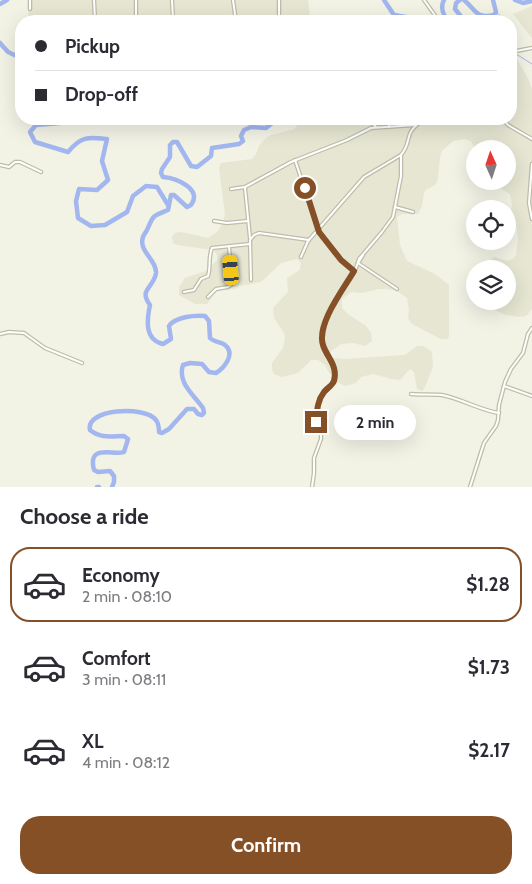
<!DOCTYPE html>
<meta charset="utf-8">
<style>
body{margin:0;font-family:Cabin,sans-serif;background:#f2f2f3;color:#2b2b33;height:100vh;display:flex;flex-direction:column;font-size:19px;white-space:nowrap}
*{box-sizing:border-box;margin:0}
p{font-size:16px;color:#7c7c81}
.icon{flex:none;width:28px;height:28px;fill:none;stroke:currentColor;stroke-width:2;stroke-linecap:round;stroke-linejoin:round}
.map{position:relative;height:487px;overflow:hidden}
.drawer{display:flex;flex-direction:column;background:#fff;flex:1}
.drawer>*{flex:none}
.hud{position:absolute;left:15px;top:15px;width:502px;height:110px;border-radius:20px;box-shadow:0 5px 20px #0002;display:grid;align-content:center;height:110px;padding:0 20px;background:#fff}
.needle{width:32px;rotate:357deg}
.tools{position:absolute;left:466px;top:140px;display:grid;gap:10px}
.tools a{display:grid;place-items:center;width:50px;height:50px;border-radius:50%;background:#fff;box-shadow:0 5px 20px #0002;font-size:25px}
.end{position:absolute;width:22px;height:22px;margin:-11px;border:6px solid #865027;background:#fff;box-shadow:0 0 0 2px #fff}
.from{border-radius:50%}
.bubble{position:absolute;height:35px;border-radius:18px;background:#fff;box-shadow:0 5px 20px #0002;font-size:16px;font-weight:800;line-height:35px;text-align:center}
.car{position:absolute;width:15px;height:30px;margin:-15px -8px;border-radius:6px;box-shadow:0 0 4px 1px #0007;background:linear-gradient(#f5c518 24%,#345 0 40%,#f5c518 0 76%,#345 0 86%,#f5c518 0)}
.hud b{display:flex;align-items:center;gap:18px;height:48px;font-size:19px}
.hud b+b{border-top:1px solid #e1e1e2}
.hud i{width:12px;height:12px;background:#2b2b33}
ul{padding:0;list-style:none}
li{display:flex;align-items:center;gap:15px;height:75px;margin:0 10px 8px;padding:0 10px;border:2px solid transparent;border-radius:20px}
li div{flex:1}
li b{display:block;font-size:19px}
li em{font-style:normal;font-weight:800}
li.on{border-color:#865027}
li>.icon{width:45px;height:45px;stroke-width:1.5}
h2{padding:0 20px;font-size:22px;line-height:60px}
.button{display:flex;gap:10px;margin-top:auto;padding:10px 20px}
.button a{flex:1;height:58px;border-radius:20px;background:#865027;color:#fff;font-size:20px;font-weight:800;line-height:58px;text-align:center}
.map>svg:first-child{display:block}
</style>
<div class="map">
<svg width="532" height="487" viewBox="0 0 532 487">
<rect width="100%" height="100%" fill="#f2f2e5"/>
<g fill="#e6e6d3">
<path d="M28,0H308L310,19L309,21H300L299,15L280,17V21H29Z"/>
<path d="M532,6V38L513,14Z"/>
<path d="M511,49L528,78L532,89V309L526,316L518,317L503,314L487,306L484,301H508V269H486L488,262L494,257L508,261L513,259L516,255L518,240L517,228L509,218L512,205L510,194L500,188L475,181H508V149H475V181L473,175L474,147L471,141L464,139L453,141L442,151L440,157L438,179L435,185L426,190L424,193L422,206L418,214H402L397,217L400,245L406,259L409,262L435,274L449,285V337L447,339H441L412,324L408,318L409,309L407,298L397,291L387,289H378L362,293L351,292L342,299V308L348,314L366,326L371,333L372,341L365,346L353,343L341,344L330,352L331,356L333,358L345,359L405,355L417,346H423L432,352L433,367L424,389L422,391L417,389L414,372L410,369L400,380L392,379L373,374L361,377L356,383L345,386L339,383L328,371L325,365L318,360H311L298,373L282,377L274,374L272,370V363L283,348L285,338L284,333L274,318L273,308L288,292L287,278L300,270L301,263L297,259L281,263L261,282L217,290L207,304H195L179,295V287L185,278L206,271L217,260V255L213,250L177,245L173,243L172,237L175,233L181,232L208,238L217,232L223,223L225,214L219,168L221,163L252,159L256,154L259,146L266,138L271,135L294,129L303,119H511Z"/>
</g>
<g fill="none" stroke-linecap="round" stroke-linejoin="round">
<g stroke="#a2b7ef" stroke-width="1">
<path d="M496,12L506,21"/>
<path d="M511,32L516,54L532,64"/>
</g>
<g stroke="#a2b7ef" stroke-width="4.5">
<path d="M384,0L394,15L406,17L409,21"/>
<path d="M444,0C440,7 443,17 450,21L463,19L455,9L456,3L460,0"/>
<path d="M464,0C476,10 476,19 494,15L496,12L493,0"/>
<path d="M515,0L523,3L532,1"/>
<path d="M0,4L7,0"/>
<path d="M0,43L8,52L21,58"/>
<path d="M61,119L60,123L36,125L30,132L35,142L68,152C81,136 88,137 107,139L102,161L108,180L97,190L79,189L76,201L78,218L91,226L105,225L127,212L133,196L146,186L157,187L168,205"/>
<path d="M97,487H99"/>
<path d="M112,487L114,482V476L110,471L98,472L94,470C87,443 114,456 124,452L128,439L124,436C112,436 101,439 90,430C85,409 144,405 156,420C159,424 159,428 159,432L162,433L169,429L187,409H194L198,414L202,415L204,413L203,408C194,395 177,383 183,365L190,363L202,364L209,372L216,373C224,368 236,354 225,345C221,342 214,342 210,338L209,321L205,316C194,315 175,317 169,326L171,339L163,344C144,340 147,319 150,305C138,289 154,288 156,273C157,260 138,251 143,237C143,236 146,232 147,230C154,215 151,217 168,210L171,195H174L187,207L191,205C203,189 176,178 163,177L161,173L162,169L170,157V145L173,142H177L191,166L197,167L211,156L212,148L239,144L243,141L241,136L244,130L251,127L266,128L277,119"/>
</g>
<g stroke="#bdbda8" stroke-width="4.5">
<g id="street">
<path d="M30,0V9"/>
<path d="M94,0L95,20"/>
<path d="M136,0V21"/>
<path d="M172,0L173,19"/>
<path d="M233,0L236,21"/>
<path d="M279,0V15"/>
<path d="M424,0L439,21"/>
<path d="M58,21H95"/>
<path d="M150,21L189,19L193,21"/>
<path d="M511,52L532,48"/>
<path d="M368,119L376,127"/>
<path d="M503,119L508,125L532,139"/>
<path d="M389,127L390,119"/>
<path d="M295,160L318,229L341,260L354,270"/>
<path d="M532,164L529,203L532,219"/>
<path d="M0,165L9,167L15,162H20L41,172"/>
<path d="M245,188L250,238"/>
<path d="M231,189L245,187L291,162L347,140L371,128L415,125"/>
<path d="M395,207L413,212"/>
<path d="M214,221L227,223L248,221"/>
<path d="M301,257L308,241L364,177L401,155C414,139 401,134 425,119"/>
<path d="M358,263L397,289"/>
<path d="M358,263L363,255"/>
<path d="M251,280L250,240L254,235L259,233L309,240"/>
<path d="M184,292L194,290L201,279L208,276C211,266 208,257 212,248L250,244"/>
<path d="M208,297L216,289L228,287L232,284L229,246"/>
<path d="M0,334L9,332L24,333L45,348L82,363"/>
<path d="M504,386L532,396"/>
<path d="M411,394C421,395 433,394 442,395C462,399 479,410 499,413"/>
<path d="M312,487L314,473V458L321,439V433L316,422V413L320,398L333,383L335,373L333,363L322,343L325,322L332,306L355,271L359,259L382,232L393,217L401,176V155"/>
<path d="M470,487L484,443L496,426L498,420L499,405L505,382L511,369L523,353L528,334L532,328"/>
</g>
</g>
<use href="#street" stroke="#fff" stroke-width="2"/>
</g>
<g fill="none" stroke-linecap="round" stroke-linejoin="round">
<path stroke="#865027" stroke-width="6" d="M305,188L319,232L341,260L354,271C345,287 316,324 323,345C327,358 338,365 334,381C332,386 327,388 324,392C317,401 317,412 316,422"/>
</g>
</svg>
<div class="tools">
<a><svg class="needle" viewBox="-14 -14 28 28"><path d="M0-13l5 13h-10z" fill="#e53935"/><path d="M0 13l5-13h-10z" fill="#7c7c81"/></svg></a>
<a><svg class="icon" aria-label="locate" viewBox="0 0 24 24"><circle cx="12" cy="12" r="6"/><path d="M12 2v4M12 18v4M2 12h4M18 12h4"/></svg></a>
<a><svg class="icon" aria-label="layers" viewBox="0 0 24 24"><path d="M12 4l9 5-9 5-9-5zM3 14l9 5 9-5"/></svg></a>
</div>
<i class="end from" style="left:305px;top:188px"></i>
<i class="end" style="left:316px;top:422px"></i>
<div class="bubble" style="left:334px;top:405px;width:82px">2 min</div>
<i class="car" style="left:231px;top:270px;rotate:355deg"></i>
<div class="hud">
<b><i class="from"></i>Pickup</b>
<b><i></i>Drop-off</b>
</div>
</div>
<section class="drawer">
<h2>Choose a ride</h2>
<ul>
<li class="on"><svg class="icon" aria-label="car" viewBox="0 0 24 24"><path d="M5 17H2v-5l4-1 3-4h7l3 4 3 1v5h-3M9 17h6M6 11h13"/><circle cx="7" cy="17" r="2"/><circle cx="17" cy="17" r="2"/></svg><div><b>Economy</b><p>2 min · 08:10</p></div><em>$1.28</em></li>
<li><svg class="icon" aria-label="car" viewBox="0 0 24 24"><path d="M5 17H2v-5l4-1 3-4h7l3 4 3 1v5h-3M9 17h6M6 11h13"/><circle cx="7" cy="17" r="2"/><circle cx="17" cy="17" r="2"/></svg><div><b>Comfort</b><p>3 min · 08:11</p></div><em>$1.73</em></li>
<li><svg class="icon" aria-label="car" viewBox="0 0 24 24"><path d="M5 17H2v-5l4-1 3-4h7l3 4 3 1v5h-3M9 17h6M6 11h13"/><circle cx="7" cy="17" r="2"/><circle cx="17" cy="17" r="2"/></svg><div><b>XL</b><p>4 min · 08:12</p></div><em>$2.17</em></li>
</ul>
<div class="button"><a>Confirm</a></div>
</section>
